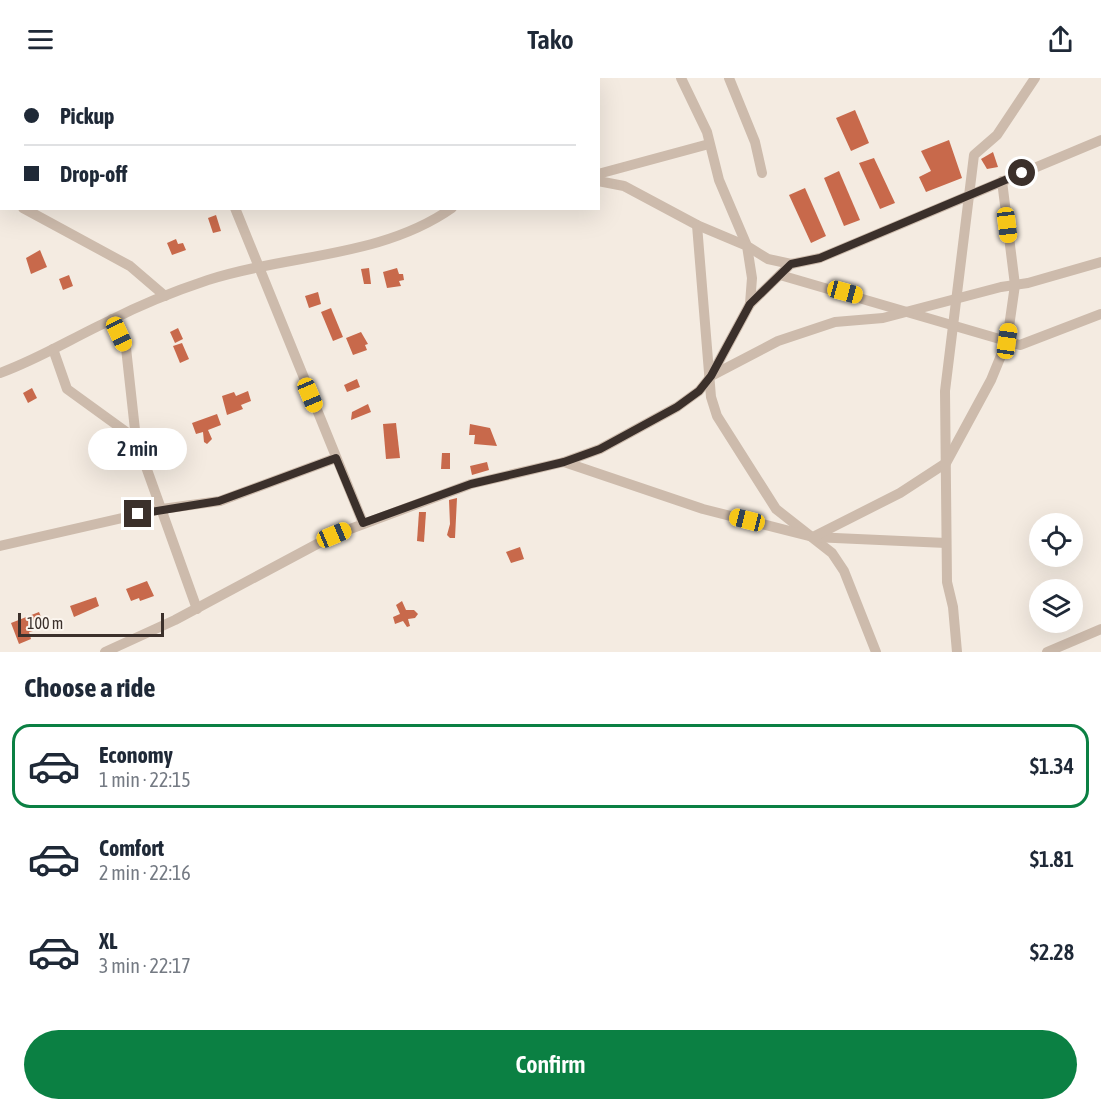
<!DOCTYPE html>
<meta charset="utf-8">
<style>
body{margin:0;font-family:"Asap Condensed",sans-serif;background:#f2f2f3;color:#1f2937;height:100vh;display:flex;flex-direction:column;font-size:22px;white-space:nowrap}
*{box-sizing:border-box;margin:0}
p{font-size:20px;color:#747a83}
.icon{flex:none;width:33px;height:33px;fill:none;stroke:currentColor;stroke-width:2;stroke-linecap:round;stroke-linejoin:round}
.map{position:relative;height:574px;overflow:hidden}
.sheet{display:flex;flex-direction:column;background:#fff;flex:1}
.sheet>*{flex:none}
.banner{position:absolute;left:0px;top:0px;width:600px;height:132px;box-shadow:0 6px 24px #0002;display:grid;align-content:center;height:132px;padding:0 24px;background:#fff}
.buttons{position:absolute;left:1029px;top:435px;display:grid;gap:12px}
.buttons a{display:grid;place-items:center;width:54px;height:54px;border-radius:50%;background:#fff;box-shadow:0 6px 24px #0002;font-size:30px}
.scale{position:absolute;left:18px;bottom:15px;width:146px;box-sizing:border-box;padding-left:6px;border:3px solid #3b302b;border-top:0;font-size:16px;line-height:21px;white-space:nowrap;color:#3b302b;-webkit-text-stroke:4px #fbf5ee;paint-order:stroke}
.end{position:absolute;width:27px;height:27px;margin:-14px;border:8px solid #3b302b;background:#fff;box-shadow:0 0 0 3px #fff}
.from{border-radius:50%}
.bubble{position:absolute;height:42px;border-radius:21px;background:#fff;box-shadow:0 6px 24px #0002;font-size:20px;font-weight:600;line-height:42px;text-align:center}
.car{position:absolute;width:18px;height:36px;margin:-18px -9px;border-radius:8px;box-shadow:0 0 4px 2px #0007;background:linear-gradient(#f5c518 24%,#345 0 40%,#f5c518 0 76%,#345 0 86%,#f5c518 0)}
.banner b{display:flex;align-items:center;gap:21px;height:57px;font-size:22px}
.banner b+b{border-top:2px solid #e0e1e3}
.banner i{width:15px;height:15px;background:#1f2937}
ul{padding:0;list-style:none}
li{display:flex;align-items:center;gap:18px;height:84px;margin:0 12px 9px;padding:0 12px;border:3px solid transparent;border-radius:18px}
li div{flex:1}
li b{display:block;font-size:22px}
li em{font-style:normal;font-weight:600}
li.selected{border-color:#0b8043}
li>.icon{width:54px;height:54px;stroke-width:1.5}
h2{padding:0 24px;font-size:27px;line-height:72px}
.cta{display:flex;gap:12px;margin-top:auto;padding:12px 24px}
.cta a{flex:1;height:69px;border-radius:36px;background:#0b8043;color:#fff;font-size:24px;font-weight:600;line-height:69px;text-align:center}
header{display:flex;justify-content:space-between;align-items:center;height:78px;padding:0 24px;background:#fff;font-size:27px;font-weight:600}
.map>svg:first-child{display:block}
</style>
<header><svg class="icon" aria-label="menu" viewBox="0 0 24 24"><path d="M4 6h16M4 12h16M4 18h16"/></svg>Tako<svg class="icon" aria-label="share" viewBox="0 0 24 24"><path d="M12 15V3M7 8l5-5 5 5M5 13v7h14v-7"/></svg></header>
<div class="map">
<svg width="1101" height="574" viewBox="0 0 1101 574">
<rect width="100%" height="100%" fill="#f4ebe1"/>
<g fill="#c8694b">
<path d="M855,32L869,65L851,73L836,40Z"/>
<path d="M949,62L962,100L926,114L919,99L931,93L921,73Z"/>
<path d="M993,74L998,89L987,91L981,81Z"/>
<path d="M874,80L895,125L880,131L859,85Z"/>
<path d="M839,93L860,142L844,148L824,100Z"/>
<path d="M805,110L826,158L811,165L789,117Z"/>
<path d="M216,137L221,153L213,155L208,140Z"/>
<path d="M176,161L178,166L183,165L186,172L172,177L167,165Z"/>
<path d="M40,172L47,189L31,196L26,180Z"/>
<path d="M369,190L371,206H364L361,191Z"/>
<path d="M397,190L399,196H403L404,202L399,203L401,208L387,210L383,194Z"/>
<path d="M69,197L73,208L63,212L59,201Z"/>
<path d="M318,214L321,226L309,230L305,218Z"/>
<path d="M331,230L343,259L333,263L321,234Z"/>
<path d="M178,250L183,261L175,265L170,254Z"/>
<path d="M361,254L368,266L365,267L367,272L353,277L346,260Z"/>
<path d="M182,265L189,281L180,285L173,268Z"/>
<path d="M357,301L360,309L347,314L344,307Z"/>
<path d="M32,310L37,320L28,325L23,315Z"/>
<path d="M248,313L251,323L241,327L243,331L227,337L222,318L234,314L236,318Z"/>
<path d="M368,326L371,334L351,342L352,334Z"/>
<path d="M217,336L221,347L208,352L212,361L207,366L204,364L203,354L196,356L192,345Z"/>
<path d="M396,345L400,380L386,381L383,346Z"/>
<path d="M470,346L490,350L497,368L474,366L475,357H469Z"/>
<path d="M442,375H450V391H441Z"/>
<path d="M487,384L489,392L472,397L470,388Z"/>
<path d="M457,420L455,460H450L447,457L450,446L449,422Z"/>
<path d="M419,434H426L424,464L417,463Z"/>
<path d="M520,469L524,481L511,485L506,474Z"/>
<path d="M147,503L154,518L140,523L139,520L131,523L126,511Z"/>
<path d="M96,519L99,528L74,539L70,528Z"/>
<path d="M402,523L406,532H414L418,536L415,540L408,541L410,548L407,549L403,543L395,546L393,539L400,536L396,527Z"/>
<path d="M39,534L42,541L31,547L33,553L29,554L31,561L19,566L11,545Z"/>
</g>
<g fill="none" stroke-linecap="round" stroke-linejoin="round">
<g stroke="#cdbbac" stroke-width="10">
<path d="M169,0L170,2"/>
<path d="M235,0V2"/>
<path d="M379,0L380,2"/>
<path d="M681,0L707,54L719,102L747,168L768,181L791,186L820,180L1101,62"/>
<path d="M729,0L755,64L762,95"/>
<path d="M68,2L69,0"/>
<path d="M337,2L341,0"/>
<path d="M598,96L709,66"/>
<path d="M598,103L624,108L697,147L747,168L752,200L750,226"/>
<path d="M0,106L2,104"/>
<path d="M0,123L2,122"/>
<path d="M23,130L130,188L165,218"/>
<path d="M235,130L363,445"/>
<path d="M697,147L711,319L717,338L776,431L832,475L844,493L876,574"/>
<path d="M780,197L1020,267L1101,236"/>
<path d="M112,241L126,270L136,361"/>
<path d="M53,271L67,311L136,361L197,531"/>
<path d="M0,295C39,281 74,259 111,242C142,226 175,213 208,202C288,176 381,180 452,130"/>
<path d="M711,298L778,263L835,244L883,240L1001,209L1028,205L1101,184"/>
<path d="M564,384L703,431L813,459L946,465"/>
<path d="M813,459L900,415L946,385L991,302L1007,263L1015,207L1002,103"/>
<path d="M0,468L162,431L220,423L336,380"/>
<path d="M105,574L175,542L334,457L471,406L564,384L600,371L677,329L699,313L711,298L750,226L791,186"/>
<path d="M957,574L953,529L947,504L945,313L974,77L997,57L1035,0"/>
<path d="M1047,574L1101,551"/>
</g>
</g>
<g fill="none" stroke-linecap="round" stroke-linejoin="round">
<path stroke="#3b302b" stroke-width="8" d="M138,436L219,423L336,380L363,445L471,406L564,384L600,371L677,329L699,313L711,298L750,226L791,186L820,180L1022,95"/>
</g>
</svg>
<div class="buttons">
<a><svg class="icon" aria-label="locate" viewBox="0 0 24 24"><circle cx="12" cy="12" r="6"/><path d="M12 2v4M12 18v4M2 12h4M18 12h4"/></svg></a>
<a><svg class="icon" aria-label="layers" viewBox="0 0 24 24"><path d="M12 4l9 5-9 5-9-5zM3 14l9 5 9-5"/></svg></a>
</div>
<div class="scale">100 m</div>
<i class="end from" style="left:1022px;top:95px"></i>
<i class="end" style="left:138px;top:436px"></i>
<div class="bubble" style="left:88px;top:350px;width:99px">2 min</div>
<i class="car" style="left:1007px;top:147px;rotate:173deg"></i>
<i class="car" style="left:845px;top:214px;rotate:105deg"></i>
<i class="car" style="left:119px;top:256px;rotate:155deg"></i>
<i class="car" style="left:1007px;top:263px;rotate:8deg"></i>
<i class="car" style="left:310px;top:317px;rotate:157deg"></i>
<i class="car" style="left:747px;top:442px;rotate:284deg"></i>
<i class="car" style="left:334px;top:457px;rotate:67deg"></i>
<div class="banner">
<b><i class="from"></i>Pickup</b>
<b><i></i>Drop-off</b>
</div>
</div>
<section class="sheet">
<h2>Choose a ride</h2>
<ul>
<li class="selected"><svg class="icon" aria-label="car" viewBox="0 0 24 24"><path d="M5 17H2v-5l4-1 3-4h7l3 4 3 1v5h-3M9 17h6M6 11h13"/><circle cx="7" cy="17" r="2"/><circle cx="17" cy="17" r="2"/></svg><div><b>Economy</b><p>1 min · 22:15</p></div><em>$1.34</em></li>
<li><svg class="icon" aria-label="car" viewBox="0 0 24 24"><path d="M5 17H2v-5l4-1 3-4h7l3 4 3 1v5h-3M9 17h6M6 11h13"/><circle cx="7" cy="17" r="2"/><circle cx="17" cy="17" r="2"/></svg><div><b>Comfort</b><p>2 min · 22:16</p></div><em>$1.81</em></li>
<li><svg class="icon" aria-label="car" viewBox="0 0 24 24"><path d="M5 17H2v-5l4-1 3-4h7l3 4 3 1v5h-3M9 17h6M6 11h13"/><circle cx="7" cy="17" r="2"/><circle cx="17" cy="17" r="2"/></svg><div><b>XL</b><p>3 min · 22:17</p></div><em>$2.28</em></li>
</ul>
<div class="cta"><a>Confirm</a></div>
</section>
